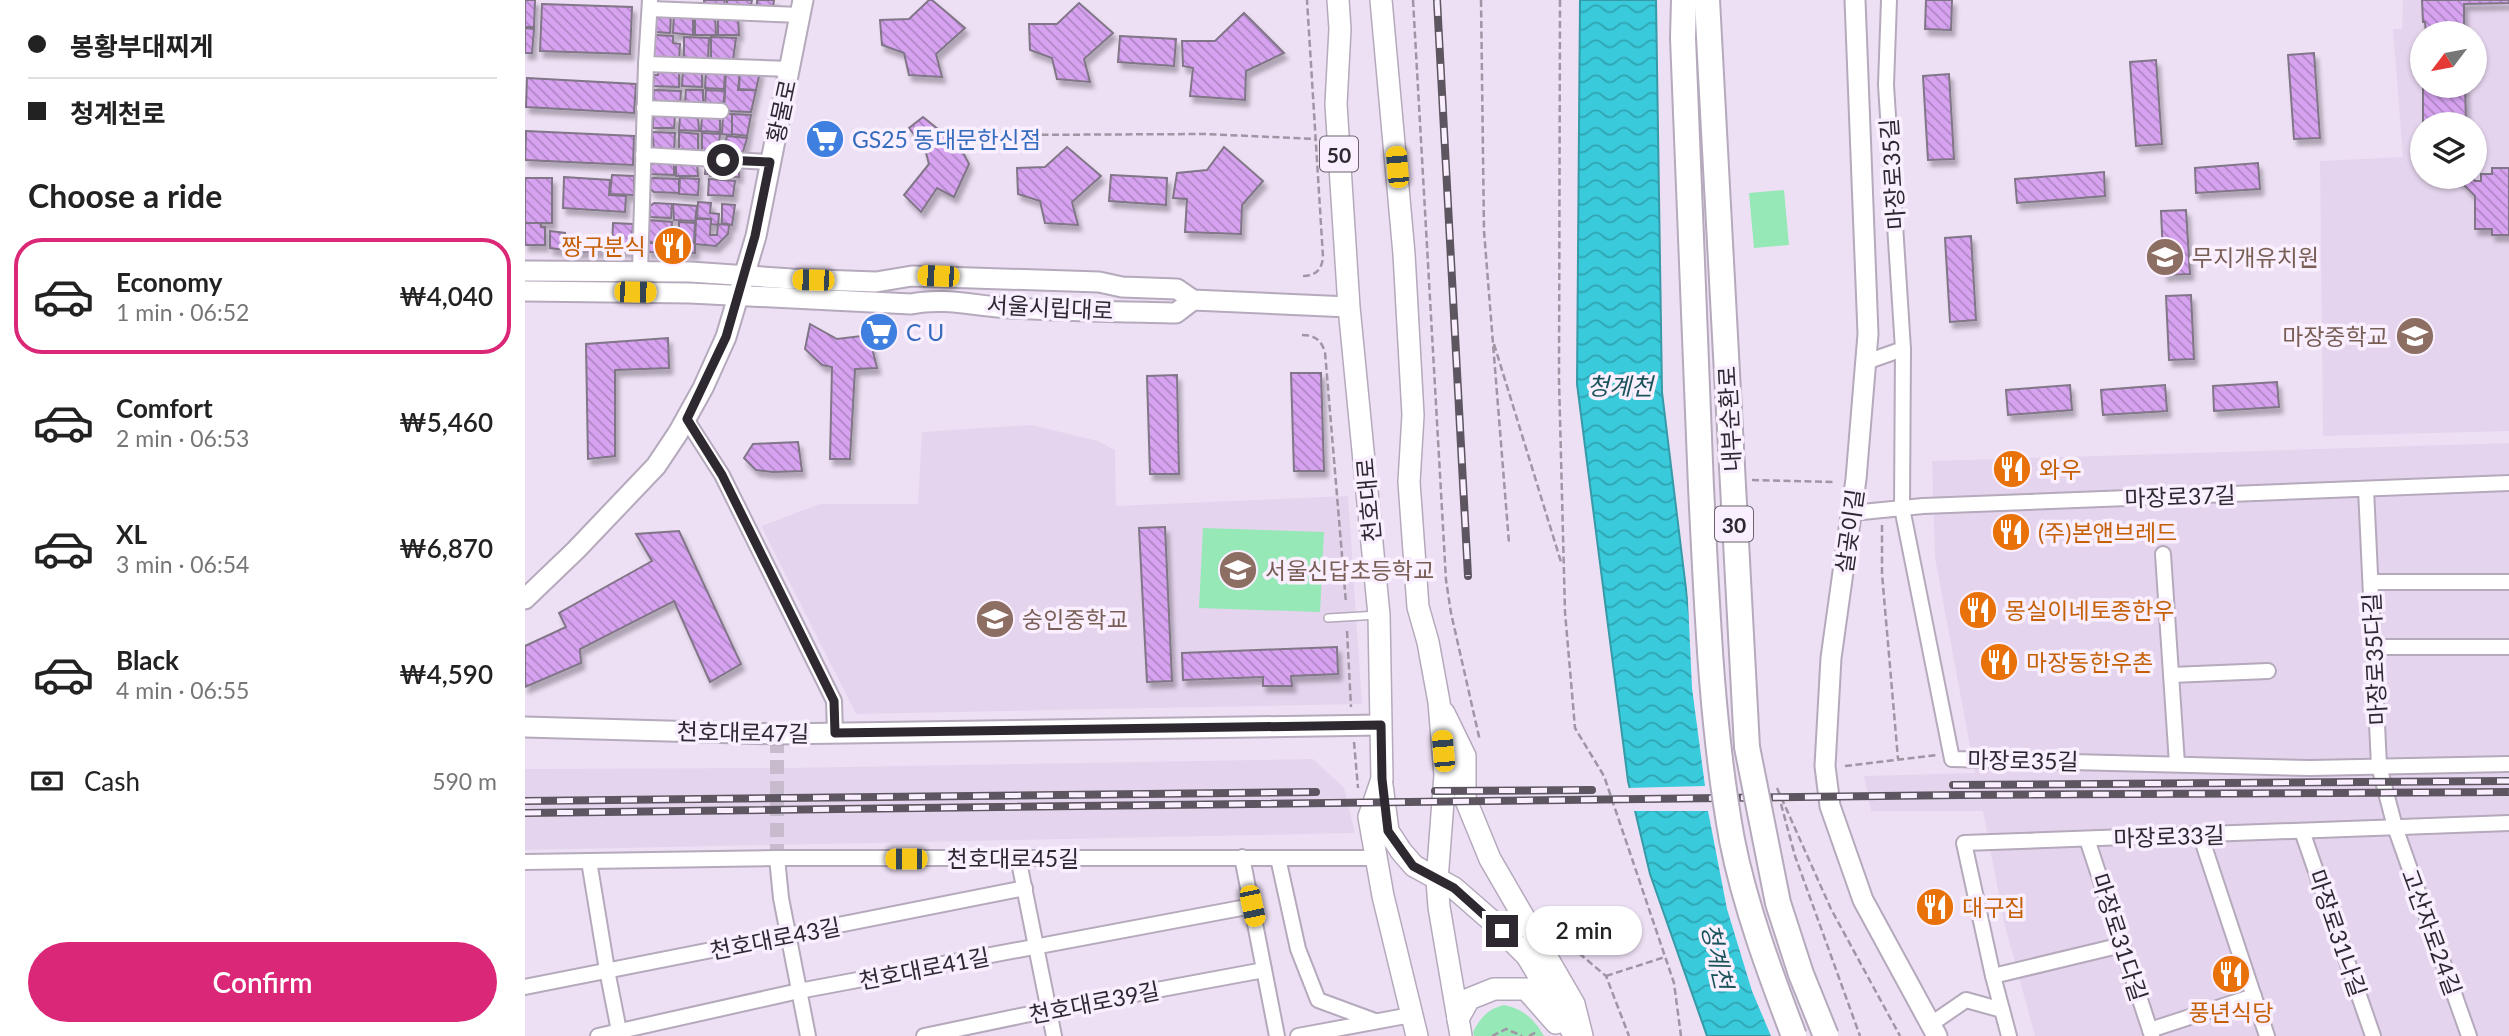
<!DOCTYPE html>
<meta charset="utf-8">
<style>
body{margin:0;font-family:Lato,"Noto Sans KR",sans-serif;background:#f6f6f6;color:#222;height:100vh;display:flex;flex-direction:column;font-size:26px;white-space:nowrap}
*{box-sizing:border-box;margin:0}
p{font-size:23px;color:#767676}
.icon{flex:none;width:38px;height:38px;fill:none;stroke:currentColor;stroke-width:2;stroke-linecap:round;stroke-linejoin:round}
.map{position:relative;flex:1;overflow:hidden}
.panel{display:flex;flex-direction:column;background:#fff;width:525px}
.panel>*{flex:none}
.top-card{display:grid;align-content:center;height:154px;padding:0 28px;background:#fff}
.needle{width:46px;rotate:238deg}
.buttons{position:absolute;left:1885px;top:21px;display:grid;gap:14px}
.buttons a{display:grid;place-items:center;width:77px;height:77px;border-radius:50%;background:#fff;box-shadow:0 2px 5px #0004;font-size:35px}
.end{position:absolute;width:32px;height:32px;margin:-16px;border:9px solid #2e2930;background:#fff;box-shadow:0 0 0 4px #fff}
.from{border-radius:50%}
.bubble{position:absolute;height:49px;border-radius:24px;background:#fff;box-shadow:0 2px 5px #0004;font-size:23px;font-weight:600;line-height:49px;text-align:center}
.car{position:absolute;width:21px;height:42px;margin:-21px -10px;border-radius:9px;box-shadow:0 0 5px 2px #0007;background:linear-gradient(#f5c518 24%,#345 0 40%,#f5c518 0 76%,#345 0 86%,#f5c518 0)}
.top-card b{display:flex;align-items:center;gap:24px;height:66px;font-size:26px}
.top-card b+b{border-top:2px solid #e0e0e0}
.top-card i{width:18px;height:18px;background:#222}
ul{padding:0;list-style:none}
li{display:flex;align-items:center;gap:21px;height:116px;margin:0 14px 10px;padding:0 14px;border:4px solid transparent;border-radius:28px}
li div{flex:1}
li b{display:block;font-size:26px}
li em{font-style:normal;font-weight:600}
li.current{border-color:#db2777}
li>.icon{width:63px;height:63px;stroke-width:1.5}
h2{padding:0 28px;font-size:32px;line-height:84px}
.pay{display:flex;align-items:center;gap:18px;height:77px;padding:0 28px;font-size:26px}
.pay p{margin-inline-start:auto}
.button{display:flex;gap:14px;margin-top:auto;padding:14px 28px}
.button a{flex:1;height:80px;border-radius:42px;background:#db2777;color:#fff;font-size:28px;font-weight:600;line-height:80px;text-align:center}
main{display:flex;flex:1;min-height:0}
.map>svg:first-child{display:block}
</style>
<main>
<section class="panel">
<div class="top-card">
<b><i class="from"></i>봉황부대찌게</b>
<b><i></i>청계천로</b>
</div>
<h2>Choose a ride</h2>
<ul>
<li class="current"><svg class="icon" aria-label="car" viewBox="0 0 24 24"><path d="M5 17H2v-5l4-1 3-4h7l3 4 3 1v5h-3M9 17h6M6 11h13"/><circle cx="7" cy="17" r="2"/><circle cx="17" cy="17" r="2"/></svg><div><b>Economy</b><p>1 min · 06:52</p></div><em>₩4,040</em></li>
<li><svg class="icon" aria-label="car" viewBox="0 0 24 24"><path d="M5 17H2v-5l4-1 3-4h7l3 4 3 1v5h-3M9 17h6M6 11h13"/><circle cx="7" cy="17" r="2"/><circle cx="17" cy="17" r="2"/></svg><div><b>Comfort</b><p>2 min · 06:53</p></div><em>₩5,460</em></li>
<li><svg class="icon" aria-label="car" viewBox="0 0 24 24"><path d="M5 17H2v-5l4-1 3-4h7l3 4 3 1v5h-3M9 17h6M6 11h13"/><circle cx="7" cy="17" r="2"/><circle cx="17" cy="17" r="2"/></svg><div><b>XL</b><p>3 min · 06:54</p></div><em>₩6,870</em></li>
<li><svg class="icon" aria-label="car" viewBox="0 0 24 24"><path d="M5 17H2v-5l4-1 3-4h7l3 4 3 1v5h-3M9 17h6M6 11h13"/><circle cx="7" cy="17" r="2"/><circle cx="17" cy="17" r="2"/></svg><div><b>Black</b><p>4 min · 06:55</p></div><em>₩4,590</em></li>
</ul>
<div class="pay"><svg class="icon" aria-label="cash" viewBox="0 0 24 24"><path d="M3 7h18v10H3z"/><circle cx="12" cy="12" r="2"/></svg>Cash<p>590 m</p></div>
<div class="button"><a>Confirm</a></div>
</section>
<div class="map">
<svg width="1984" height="1036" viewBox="0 0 1984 1036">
<defs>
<pattern id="water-waves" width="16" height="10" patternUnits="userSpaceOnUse" patternTransform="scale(1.75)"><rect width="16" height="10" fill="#39cadb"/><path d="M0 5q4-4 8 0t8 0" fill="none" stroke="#30a4b2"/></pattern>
<pattern id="building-back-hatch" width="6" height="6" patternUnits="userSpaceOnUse" patternTransform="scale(1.75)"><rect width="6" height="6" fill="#d7a3f1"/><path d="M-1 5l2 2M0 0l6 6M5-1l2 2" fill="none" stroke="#af85c4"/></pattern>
<filter id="shadow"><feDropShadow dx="3.5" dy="6" stdDeviation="2" flood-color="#0004"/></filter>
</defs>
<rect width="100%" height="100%" fill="#ede0f4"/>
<g fill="#e5d4ee" fill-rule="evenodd">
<path d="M1878,0H1984V431L1798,436L1795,161L1878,157L1868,29H1877ZM1897,33H1950V86H1897ZM1897,124H1950V177H1897Z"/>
<path d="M506,425L573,441L590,450L591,506L823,496L837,704L331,714L236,526L295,504H393L397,432Z"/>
<path d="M1984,443V1036H1510L1479,922L1458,811H1346L1339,776L1450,773L1410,558L1407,461Z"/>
<path d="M788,759L819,788L830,833L0,850V769L260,768Z"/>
</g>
<g fill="#96e8b6">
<path d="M1259,190L1264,245L1229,248L1224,193Z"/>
<path d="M678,528L799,532L795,612L674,608Z"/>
<path d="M979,1005C1000,1010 1008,1018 1019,1036H949L948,1032C956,1017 963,1009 979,1005Z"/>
</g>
<path fill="url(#water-waves)" stroke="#369aa8" stroke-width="2" d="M1055,0H1131L1137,392L1188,811L1253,1036H1182L1125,874L1103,781L1052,384Z"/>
<path fill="#ede0f4" d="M1161,559L1191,810L1257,1036H1246L1227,991L1202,909L1183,811H1107L1101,788L1180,786L1167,688Z"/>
<g fill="url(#building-back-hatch)" stroke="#817687" stroke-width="2" filter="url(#shadow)">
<path d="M0,0H10L9,27H0Z"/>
<path d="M179,0H200L199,5L179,4Z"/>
<path d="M202,0H227L226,5H202Z"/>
<path d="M232,0H249L248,7L232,6Z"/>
<path d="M404,0H407L440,28L411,54L417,77L384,75L379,53L357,45L355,20L384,19Z"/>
<path d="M1401,0H1427L1426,30L1400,29Z"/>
<path d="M1897,0H1984V3L1939,4V33H1901L1900,22H1898Z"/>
<path d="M554,3L588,33L559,59L565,82L532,79L527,58L505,50L504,24H532Z"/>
<path d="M17,4L107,7L105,54L15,51Z"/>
<path d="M146,13L145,33L130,32L131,16Z"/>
<path d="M719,13L759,53L721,71L720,100L665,96L668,68L658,66L657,41H690Z"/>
<path d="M149,14L168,15V35L148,33Z"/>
<path d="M190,15L191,35H170V16Z"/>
<path d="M193,15L213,16L214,35H193Z"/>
<path d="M0,28L9,29L7,53H0Z"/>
<path d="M129,35L148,36V43L155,44L154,60L128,59Z"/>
<path d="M595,36L651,39L649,66L593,62Z"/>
<path d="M159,37L184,38L183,59L159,58Z"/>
<path d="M186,37L211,38L208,60H186Z"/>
<path d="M1789,53L1795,138L1769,139L1763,55Z"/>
<path d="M1631,60L1637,144L1611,146L1605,62Z"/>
<path d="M154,68V87L128,86L129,75H133V71Z"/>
<path d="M158,70H177V87L157,86Z"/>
<path d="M181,70L200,72L199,89L180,88Z"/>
<path d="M201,70L215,71L213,90H231L226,112L199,111Z"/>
<path d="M215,70L235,71L231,90L214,89Z"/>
<path d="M1424,74L1429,159L1403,160L1398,76Z"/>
<path d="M2,78L111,84L109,113L1,107Z"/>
<path d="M1898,86H1940L1941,122L1898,124Z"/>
<path d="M129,90L156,91L155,104L132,103L128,99Z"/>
<path d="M161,90H178V104L160,103Z"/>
<path d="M181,90L200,91L198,105H180Z"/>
<path d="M198,114H207V135L197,134Z"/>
<path d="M207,114L226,115L222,136L207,134Z"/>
<path d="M132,115L150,116L149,128H128V118Z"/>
<path d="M155,116L173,117L174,131L154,130Z"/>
<path d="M177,116L195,117V132L176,131Z"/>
<path d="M398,117L435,147L444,164L429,197L412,188L396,212L379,195L404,164L400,149L384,128Z"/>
<path d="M1,131L109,136L108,165L0,160Z"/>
<path d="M127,132L150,133L149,150L129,149Z"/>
<path d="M154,132L173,134V150L154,149Z"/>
<path d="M177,133L195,134L193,152L177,151Z"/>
<path d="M202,136L222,138L218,152L198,150Z"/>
<path d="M542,147L576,176L547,202L553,225L520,223L515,201L493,194L492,168L520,167Z"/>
<path d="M699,147L738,181L717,205L716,234L660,232L662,199L648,198L652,173L682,170Z"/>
<path d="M128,160L149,161V175L125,174V164H128Z"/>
<path d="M151,161L172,163L173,176H151Z"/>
<path d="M181,162L214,163V177L185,176V174H180Z"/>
<path d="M1733,163L1735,189L1671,193L1670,168Z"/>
<path d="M1967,168H1984V235H1967V229H1950V196L1931,177H1946L1950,181H1956V174H1967Z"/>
<path d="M1579,172L1580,196L1492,203L1490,179Z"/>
<path d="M87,175L109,176V195L85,194Z"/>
<path d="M586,175L642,178L641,205L584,201Z"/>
<path d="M39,177L85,180L84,195L101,196L100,212L38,208Z"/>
<rect x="0" y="178" width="27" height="45"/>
<path d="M126,178L154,179V193L129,192L125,189Z"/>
<path d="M155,178L174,179L173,195L154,194Z"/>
<path d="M184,179L210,181L208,196L183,195Z"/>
<path d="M173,202L186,203L185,213L194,214L193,225L186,224V219L172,218Z"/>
<path d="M129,203L147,204L146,218L125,217V206Z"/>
<path d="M148,204L172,206L170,221L149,220Z"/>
<path d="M197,204L210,205L207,225L197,223Z"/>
<path d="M1661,210L1665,274L1639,275L1636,211Z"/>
<path d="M171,219H186L185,235H192L193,224L204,225L203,234L191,246L170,244Z"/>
<path d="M123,220L147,222L146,243L122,242Z"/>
<path d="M154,222L170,223L169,242L154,241Z"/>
<path d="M0,223H16V227H20V245H0Z"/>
<path d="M88,223L108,224L106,251L87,250Z"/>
<path d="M25,231L40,233V250L25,248Z"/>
<path d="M147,236H154V242L170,243V253L122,252V243H146Z"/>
<path d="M1446,236L1451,320L1425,322L1420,238Z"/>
<path d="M49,243L76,245L79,251L49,252Z"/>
<path d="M1666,295L1669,359L1644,360L1641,296Z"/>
<path d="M285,324L312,339L344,335L352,368L330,369L325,459H305L307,367L297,365L280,349Z"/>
<path d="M143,338L144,368L90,370V456L63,459L61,344Z"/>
<path d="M766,373H796L799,471H769Z"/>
<path d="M652,375L654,474H625L622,376Z"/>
<path d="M1752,382L1754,407L1689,411L1688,386Z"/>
<path d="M1545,385L1547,410L1483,415L1481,390Z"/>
<path d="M1640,385L1642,411L1578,415L1576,390Z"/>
<path d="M273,442L277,471L248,472L231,470L219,458L228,444Z"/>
<path d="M640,527L647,681L622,682L614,528Z"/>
<path d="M154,531L216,664L185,682L149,601L55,649L56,663L0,687V646L41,627L34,613L127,561L111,534Z"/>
<path d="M812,647L813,674L766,676L767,686H738V677L658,680L657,653Z"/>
</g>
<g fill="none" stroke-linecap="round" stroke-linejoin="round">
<path stroke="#c7bbcd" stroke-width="14" stroke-dasharray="14 7" stroke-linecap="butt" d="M252,858V734"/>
<g stroke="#b5a9bc" stroke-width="10">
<path id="lane" d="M803,618L853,615"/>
</g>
<g stroke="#b5a9bc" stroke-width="18">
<g id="street">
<path d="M1364,0L1361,85L1378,349L1377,508L1427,759L1785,768L1984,764"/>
<path d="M125,9L275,15"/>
<path d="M121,64L265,69"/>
<path d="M119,108L196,111"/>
<path d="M118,155L245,162"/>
<path d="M115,272L121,64L125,0"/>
<path d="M1341,362L1378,349"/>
<path d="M161,419L197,475L309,701L310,733"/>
<path d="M1841,489L1854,766L1870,827L1944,1036"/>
<path d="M1327,513L1398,506L1984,483"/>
<path d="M1638,554L1652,764"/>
<path d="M1846,582H1984"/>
<path d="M1848,647H1984"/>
<path d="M1646,675L1743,671"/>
<path d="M1777,831L1848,1036"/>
<path d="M1675,834L1742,1036"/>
<path d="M1562,839L1627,1036"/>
<path d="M493,857L529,1036"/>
<path d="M717,857L752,1036"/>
<path d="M252,858L256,898L283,1036"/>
<path d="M753,858L773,949L793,1000L850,1021"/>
<path d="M64,861L82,970L95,1036"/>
<path d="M0,862L252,858H851"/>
<path d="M1468,976L1597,945"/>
<path d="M0,987L500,888"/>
<path d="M1406,1024L1441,1000L1477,1010"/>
<path d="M1625,1030L1729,996"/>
<path d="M73,1036L274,991L727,906"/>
<path d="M399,1036L524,1010L739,970"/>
<path d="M773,1036L886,1015"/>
<path d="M1484,1036L1468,976L1439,843L1984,823"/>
</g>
</g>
<g stroke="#b5a9bc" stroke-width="23">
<g id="secondary">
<path d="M1330,0L1343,334L1331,479L1306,658L1300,766L1305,806L1338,900L1412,1036"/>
<path d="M0,271L165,272L267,279L351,282L387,276L574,282L597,287L652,289L668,300L824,307"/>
<path d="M0,291L165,293L386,304C415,298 442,304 472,307C531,312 592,311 651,313L668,300"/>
<path d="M0,599L51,550L131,466L153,433L178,388L201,337L231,236L278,0"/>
<path d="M0,727L252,734L856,725"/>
</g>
</g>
<g stroke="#b5a9bc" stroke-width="24">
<g id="primary">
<path d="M813,0L815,29L811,104L824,307L854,615L857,779L844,817L858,896L892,1036"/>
<path d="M856,0L879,254L888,415L884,482L893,607L903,642L914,702L920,775L912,880L914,907L936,1036"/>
<path d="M919,713L940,756V798L965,859L1049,1004L1057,1036"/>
<path d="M857,785L863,831L876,851L889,866L929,888L968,922L1002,956L1050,1036"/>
<path d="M933,1019L944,999L969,989H1001L1031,1023"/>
</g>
</g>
<g stroke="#9f95a4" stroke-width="2.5" stroke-dasharray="7 3.5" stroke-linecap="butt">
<path d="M888,0L921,580L926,613L955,741"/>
<path d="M956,0L959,231L984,543"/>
<path d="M1035,0L1034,380L1040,612L1050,728L1079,776L1149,983L1156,1036"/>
<path d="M485,135L680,134L791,139"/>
<path d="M778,276C790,276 797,270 798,257L782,0"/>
<path d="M777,335C790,335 796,340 800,352L821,603"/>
<path d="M969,344L1036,562"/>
<path d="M1227,480L1311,482"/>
<path d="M1357,525V574L1373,759"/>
<path d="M822,631L826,707"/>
<path d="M829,742L833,788"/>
<path d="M1320,766L1412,755"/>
<path d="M1252,788L1306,909L1375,1036"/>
<path d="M1256,804L1270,856L1335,1036"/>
<path d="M1030,933L1081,976L1104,1036"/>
<path d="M1081,976L1140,957"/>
<path d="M967,1036L981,1029L997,1036"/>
<path d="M1004,1036L1013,1031"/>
</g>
<use href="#lane" stroke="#fff" stroke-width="7"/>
<use href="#street" stroke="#fff" stroke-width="14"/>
<use href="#secondary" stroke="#fff" stroke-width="19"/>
<use href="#primary" stroke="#fff" stroke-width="21"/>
<g stroke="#5d5660" stroke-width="8">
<g id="rail">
<path d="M912,0L943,576"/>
<path d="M1428,785L1984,781"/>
<path d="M910,791L1067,790"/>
<path d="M0,801L791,792"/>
<path d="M0,813L1437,795L1984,792"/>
</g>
</g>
<use href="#rail" stroke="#f9efff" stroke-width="5" stroke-dasharray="16" stroke-linecap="butt"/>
<g stroke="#b5a9bc" stroke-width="28" stroke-linecap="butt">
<g id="highway-bridge">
<path d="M1159,0L1158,38C1164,188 1169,338 1176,487C1182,605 1186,724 1207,840C1220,906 1245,973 1269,1036"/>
<path d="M1182,0L1222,747L1253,903L1276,974L1301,1036"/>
</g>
</g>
<use href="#highway-bridge" stroke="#fff" stroke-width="24"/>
</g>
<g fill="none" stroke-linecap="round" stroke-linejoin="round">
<path stroke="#2e2930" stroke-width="9" d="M198,160L245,162L230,236L201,337L162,419L197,475L309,701L310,733L856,725L857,779L863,831L888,866L929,888L977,931"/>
</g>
<defs>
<g id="supermarket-disc" transform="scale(2.0125)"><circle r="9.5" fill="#3f7fe0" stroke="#f9efff"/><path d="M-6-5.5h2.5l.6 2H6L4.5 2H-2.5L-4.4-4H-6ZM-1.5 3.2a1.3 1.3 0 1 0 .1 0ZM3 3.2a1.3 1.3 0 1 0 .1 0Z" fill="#fff"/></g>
<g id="restaurant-disc" transform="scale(2.0125)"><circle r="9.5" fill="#e8710a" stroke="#f9efff"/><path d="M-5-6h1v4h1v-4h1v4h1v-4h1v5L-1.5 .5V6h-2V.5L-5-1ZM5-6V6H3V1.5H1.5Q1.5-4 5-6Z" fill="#fff"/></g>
<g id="school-disc" transform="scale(2.0125)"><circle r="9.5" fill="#8d6e63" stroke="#f9efff"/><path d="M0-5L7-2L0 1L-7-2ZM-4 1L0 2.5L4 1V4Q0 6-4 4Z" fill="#fff"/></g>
</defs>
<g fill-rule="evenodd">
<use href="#supermarket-disc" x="300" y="139"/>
<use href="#restaurant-disc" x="148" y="246"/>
<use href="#school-disc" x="1640" y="257"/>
<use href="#supermarket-disc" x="354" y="332"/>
<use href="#school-disc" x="1890" y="336"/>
<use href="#restaurant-disc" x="1487" y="469"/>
<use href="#restaurant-disc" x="1486" y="532"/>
<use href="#school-disc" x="713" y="570"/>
<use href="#restaurant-disc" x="1453" y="610"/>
<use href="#school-disc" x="470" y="619"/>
<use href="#restaurant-disc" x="1474" y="662"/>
<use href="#restaurant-disc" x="1410" y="907"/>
<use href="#restaurant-disc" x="1706" y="974"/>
</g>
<g text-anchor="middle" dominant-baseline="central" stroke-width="7" stroke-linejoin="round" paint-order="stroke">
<g fill="#f9efff" stroke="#6b646e" stroke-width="2">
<rect x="795" y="136.5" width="38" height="35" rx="5"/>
<rect x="1190" y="506.5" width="38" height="35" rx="5"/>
</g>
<g font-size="21" font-weight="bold" fill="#2e2930">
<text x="814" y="154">50</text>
<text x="1209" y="524">30</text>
</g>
<g font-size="23" fill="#2e2930" stroke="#f9efff">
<text transform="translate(256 111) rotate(-78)">황물로</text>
<text transform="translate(1367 174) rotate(-94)">마장로35길</text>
<text transform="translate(525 307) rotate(3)">서울시립대로</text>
<text transform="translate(1204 419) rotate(-93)">내부순환로</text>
<text transform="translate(1655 496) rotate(-2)">마장로37길</text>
<text transform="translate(843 500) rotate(-95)">천호대로</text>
<text transform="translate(1324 531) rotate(-82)">살곶이길</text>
<text transform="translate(1849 659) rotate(-93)">마장로35다길</text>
<text transform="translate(218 732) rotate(1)">천호대로47길</text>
<text transform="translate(1498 760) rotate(1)">마장로35길</text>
<text transform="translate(1644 836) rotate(-2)">마장로33길</text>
<text x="488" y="858">천호대로45길</text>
<text transform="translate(1907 932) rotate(70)">고산자로24길</text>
<text transform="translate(1813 933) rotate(71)">마장로31나길</text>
<text transform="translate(1595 937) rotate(72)">마장로31다길</text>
<text transform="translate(250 938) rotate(-11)">천호대로43길</text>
<text transform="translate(399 968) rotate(-11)">천호대로41길</text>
<text transform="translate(569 1002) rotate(-11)">천호대로39길</text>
</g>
<g font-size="23" fill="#366cbe" stroke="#f9efff" text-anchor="start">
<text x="327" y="139">GS25 동대문한신점</text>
<text x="381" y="332">C U</text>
</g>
<g font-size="23" fill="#c56008" stroke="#f9efff" text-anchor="start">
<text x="121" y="246" text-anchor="end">짱구분식</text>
<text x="1514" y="469">와우</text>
<text x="1513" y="532">(주)본앤브레드</text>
<text x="1480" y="610">몽실이네토종한우</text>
<text x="1501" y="662">마장동한우촌</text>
<text x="1437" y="907">대구집</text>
<text x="1706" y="1012" text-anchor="middle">풍년식당</text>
</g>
<g font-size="23" fill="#785e54" stroke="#f9efff" text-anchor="start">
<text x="1667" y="257">무지개유치원</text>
<text x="1863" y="336" text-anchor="end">마장중학교</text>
<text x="740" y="570">서울신답초등학교</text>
<text x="497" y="619">숭인중학교</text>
</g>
<g font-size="24" font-style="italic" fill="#1a545b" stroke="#f9efff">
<text x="1095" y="385">청계천</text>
<text transform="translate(1193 956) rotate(77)">청계천</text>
</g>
</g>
</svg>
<div class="buttons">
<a><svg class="needle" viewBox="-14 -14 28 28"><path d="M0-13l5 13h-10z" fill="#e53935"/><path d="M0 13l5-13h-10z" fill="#767676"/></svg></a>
<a><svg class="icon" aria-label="layers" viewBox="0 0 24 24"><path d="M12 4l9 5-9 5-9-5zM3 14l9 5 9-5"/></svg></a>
</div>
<i class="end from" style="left:198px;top:160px"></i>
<i class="end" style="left:977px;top:931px"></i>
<div class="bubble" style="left:1001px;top:906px;width:116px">2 min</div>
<i class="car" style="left:872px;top:167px;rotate:355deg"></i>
<i class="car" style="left:413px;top:276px;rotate:272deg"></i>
<i class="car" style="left:288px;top:280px;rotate:271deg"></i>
<i class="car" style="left:110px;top:292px;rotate:91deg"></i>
<i class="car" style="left:918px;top:751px;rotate:355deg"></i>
<i class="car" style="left:381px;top:859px;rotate:270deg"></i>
<i class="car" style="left:727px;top:906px;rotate:168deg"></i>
</div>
</main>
